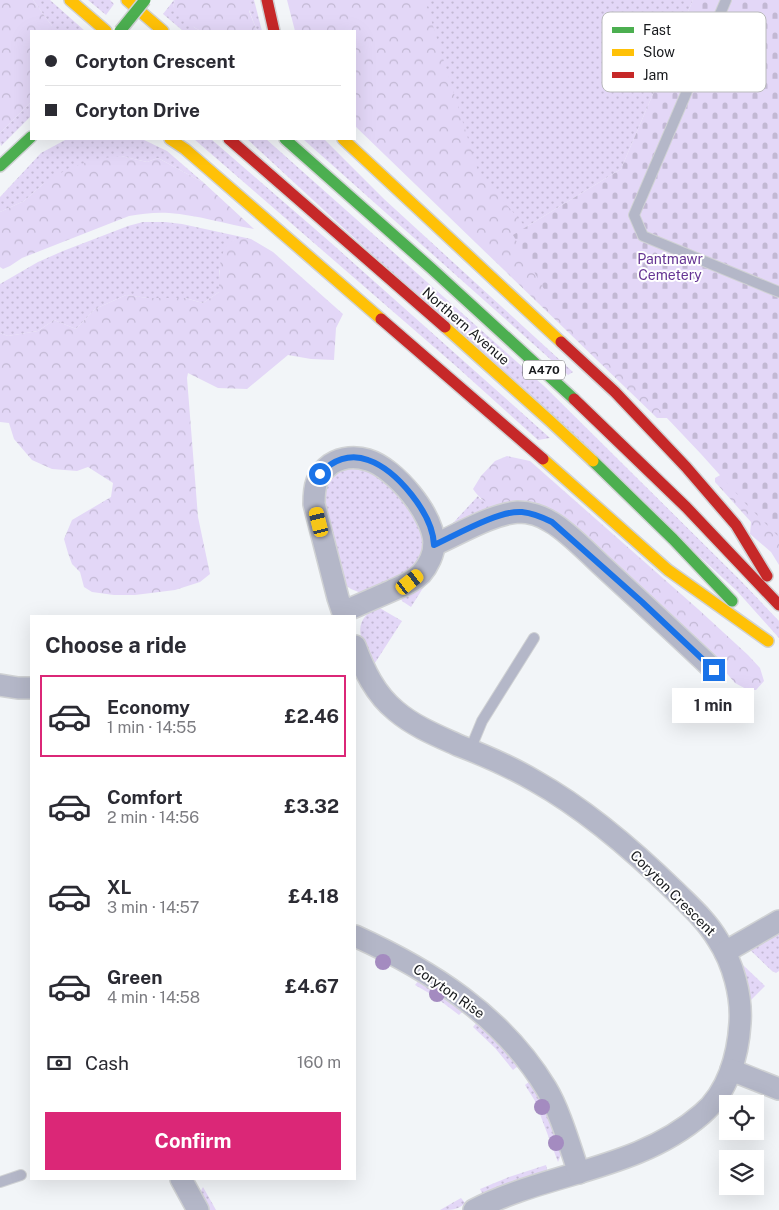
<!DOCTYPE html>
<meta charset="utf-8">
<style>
body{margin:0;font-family:"Public Sans",sans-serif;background:#f7f7f7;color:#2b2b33;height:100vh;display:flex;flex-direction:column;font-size:19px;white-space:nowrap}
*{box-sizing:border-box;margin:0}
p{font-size:16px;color:#7c7c81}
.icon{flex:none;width:28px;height:28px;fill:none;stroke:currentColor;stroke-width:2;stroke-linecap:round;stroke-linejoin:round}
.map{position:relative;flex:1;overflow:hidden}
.details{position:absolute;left:30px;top:615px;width:326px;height:565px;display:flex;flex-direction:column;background:#fff;border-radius:0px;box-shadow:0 5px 20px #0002}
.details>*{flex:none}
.banner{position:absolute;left:30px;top:30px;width:326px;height:110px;border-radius:0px;box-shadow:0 5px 20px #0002;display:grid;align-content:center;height:110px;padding:0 15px;background:#fff}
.tools{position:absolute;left:719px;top:1095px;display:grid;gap:10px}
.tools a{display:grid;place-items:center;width:45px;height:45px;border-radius:0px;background:#fff;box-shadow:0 5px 20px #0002;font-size:25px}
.end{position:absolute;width:22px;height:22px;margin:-11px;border:6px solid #1a73e8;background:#fff;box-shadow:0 0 0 2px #fff}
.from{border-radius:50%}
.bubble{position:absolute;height:35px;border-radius:0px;background:#fff;box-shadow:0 5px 20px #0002;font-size:16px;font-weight:700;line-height:35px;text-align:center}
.car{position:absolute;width:15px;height:30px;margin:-15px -8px;border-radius:6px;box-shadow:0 0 4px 1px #0007;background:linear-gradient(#f5c518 24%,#345 0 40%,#f5c518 0 76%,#345 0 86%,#f5c518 0)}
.banner b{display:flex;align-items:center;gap:18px;height:48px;font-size:19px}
.banner b+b{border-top:1px solid #e1e1e2}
.banner i{width:12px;height:12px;background:#2b2b33}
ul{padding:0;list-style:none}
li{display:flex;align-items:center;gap:15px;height:82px;margin:0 10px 8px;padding:0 5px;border:2px solid transparent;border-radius:0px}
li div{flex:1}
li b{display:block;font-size:19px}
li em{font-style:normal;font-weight:700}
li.current{border-color:#db2777}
li>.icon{width:45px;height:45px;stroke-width:1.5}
h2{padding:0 15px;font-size:22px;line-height:60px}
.pay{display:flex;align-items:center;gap:12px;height:55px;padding:0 15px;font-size:19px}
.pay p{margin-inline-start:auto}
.cta{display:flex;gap:10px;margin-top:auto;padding:10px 15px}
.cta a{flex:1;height:58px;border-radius:0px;background:#db2777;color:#fff;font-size:20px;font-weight:700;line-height:58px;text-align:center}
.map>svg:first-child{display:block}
</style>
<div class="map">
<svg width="779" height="1210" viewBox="0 0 779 1210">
<defs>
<pattern id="grass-dots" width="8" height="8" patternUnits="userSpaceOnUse" patternTransform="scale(1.25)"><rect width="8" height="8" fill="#e3d7f7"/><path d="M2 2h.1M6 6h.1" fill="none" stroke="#c2b8d3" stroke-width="1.8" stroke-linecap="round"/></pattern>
<pattern id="forest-crowns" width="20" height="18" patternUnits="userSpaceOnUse" patternTransform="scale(1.25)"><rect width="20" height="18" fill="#e3d7f7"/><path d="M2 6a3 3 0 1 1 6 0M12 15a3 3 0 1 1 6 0" fill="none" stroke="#c2b8d3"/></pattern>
<pattern id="cemetery-stones" width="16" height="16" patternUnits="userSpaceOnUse" patternTransform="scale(1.25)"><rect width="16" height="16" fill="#e3d7f7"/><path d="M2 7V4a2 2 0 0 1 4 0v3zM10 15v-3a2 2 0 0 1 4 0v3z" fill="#c2b8d3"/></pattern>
</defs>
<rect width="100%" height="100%" fill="#f2f5f8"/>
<g fill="url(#grass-dots)">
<path d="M33,0H50L85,31H52V26Z"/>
<path d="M88,0H110L114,4L106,15Z"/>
<path d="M174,0H175L173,6L195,28L201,31H183L163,14Z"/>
<path d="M249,0H254L262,31H257L249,10Z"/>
<path d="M415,0H693L621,169L513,235L464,166Z"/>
<path d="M31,102V116L1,146L0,142V133Z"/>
<path d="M67,139H142L167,151L204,183L158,158L147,162L121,156L43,184L24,201L0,212V197L41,153Z"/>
<path d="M194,139H211L330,242L550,438L538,440L457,367Z"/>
<path d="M247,139H266L544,386L740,580L779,621V638L737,591Z"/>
<path d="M303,139H324L384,199L573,372L568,375Z"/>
<path d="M143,222H165L182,224L251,239L234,240L219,271V292L203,303L185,298H148L126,295L95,309L76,329L54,320L38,331L8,336L0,333V284L38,262L63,251L128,226Z"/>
<path d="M354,466L379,475L411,507L425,536L422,559L409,574L361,593L351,589L344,584L322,502L326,480L332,473Z"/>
<path d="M478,496L480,499L511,506L454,527L453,523Z"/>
<path d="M430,577L411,607L402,601L401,598Z"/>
<path d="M378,607L402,621L373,666C363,643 348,622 378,607Z"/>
<path d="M779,930V971L776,973L772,971L749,949Z"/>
<path d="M742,965L744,966L765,986L751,1000L748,1002Z"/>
<path d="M419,980L463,1011L459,1015L434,996L415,985Z"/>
<path d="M478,1021L518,1063V1066L513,1070L495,1048L473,1027Z"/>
<path d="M530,1081L541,1095L562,1148L561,1155L558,1162L535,1101L525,1085Z"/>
<path d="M546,1165L548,1173L483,1195L480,1189L509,1177Z"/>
<path d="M203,1187L216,1210H208C204,1202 197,1195 203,1187Z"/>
<path d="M461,1198L465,1203C459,1210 450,1210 440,1210Z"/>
</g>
<g fill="url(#forest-crowns)">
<path d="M0,0H33L52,26V31H31V102L0,133Z"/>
<path d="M175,0H249V11L257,31H201C190,26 180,16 173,6Z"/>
<path d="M287,0H425L478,171L534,237L670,418H657L355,126V31H295Z"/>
<path d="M121,156L147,162L158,158L204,183L254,229C226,224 197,215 169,213C155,212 142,214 129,216L22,258L10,266L3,269L0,267V212L24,201L43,184L69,168L96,159Z"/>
<path d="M251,239L273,252L343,314L336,328L334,360L311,359L288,355L247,389L218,388L188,373L187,378L198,517L210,574L200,582L175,590L135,595H114L92,592L84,587L80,572L72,564L68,553L64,539L72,520L111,497L113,483L88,467L77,471L52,469L32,460L14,439L9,423L0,422V333L8,336L38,331L54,320L76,329L95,309L126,295L148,298H185L203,303L219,292C219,277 218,246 234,240C239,238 246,239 251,239Z"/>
<path d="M507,456L530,461L698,609L748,655L760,668L764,681L756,690H748L735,683L717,662L630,586L511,506C493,505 484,505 473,489L481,476L495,461Z"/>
<path d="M779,466V565L771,552L750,534L751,522L715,482V478L731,469Z"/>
</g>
<path fill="url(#cemetery-stones)" d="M693,0H779V537L745,503L701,454L648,398L613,363L556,310L513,235L621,169Z"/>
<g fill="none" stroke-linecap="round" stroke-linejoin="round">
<g stroke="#d0d2d4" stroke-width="12">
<g id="lane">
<path d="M726,0L634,215L643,236L779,292"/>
<path d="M470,750L482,721L534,638"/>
<path d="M0,1182L21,1175"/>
</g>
</g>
<g stroke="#d0d2d4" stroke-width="24">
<g id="street">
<path d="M434,545C459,534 492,514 518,512C529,512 542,516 551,522C567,531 586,551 600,564C638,599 676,634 714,670"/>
<path d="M343,612C359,605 375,598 391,591C402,586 413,582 421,574C428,566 434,554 434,543C433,514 395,468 368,460C356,456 342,457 331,464C316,475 314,486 314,504L338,598L344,616"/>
<path d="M355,646C364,670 375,694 396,711C415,727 438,736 460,746C486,756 511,767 535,781C587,810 633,850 676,892C691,907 707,921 718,940C733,963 742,996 740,1023C738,1056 728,1092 702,1114C638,1170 548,1172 474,1210"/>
<path d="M0,685L18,688H31"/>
<path d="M355,936C430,970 502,1015 546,1088C560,1111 570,1147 579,1173"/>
<path d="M725,952L779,921"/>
<path d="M731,1070L779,1089"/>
<path d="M181,1179L198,1210"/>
</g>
</g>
<g stroke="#d0d2d4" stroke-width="14">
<g id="fast">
<path d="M285,139L432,269L574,399"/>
<path d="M0,166L31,137"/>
<path d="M593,461L673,539L732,601"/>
</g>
</g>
<g stroke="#d0d2d4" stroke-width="14">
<g id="slow">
<path d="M70,0L106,31"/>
<path d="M127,0L163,31"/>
<path d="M170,139L185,149L381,319"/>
<path d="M343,139L561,342"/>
<path d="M445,327L550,421L593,461"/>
<path d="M543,459L668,570L768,641"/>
</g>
</g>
<g stroke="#d0d2d4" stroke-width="14">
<g id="jam">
<path d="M267,0L274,31"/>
<path d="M229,139L445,327"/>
<path d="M381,319L543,459"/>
<path d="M561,342L615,392L686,467L736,525L767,576"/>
<path d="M574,399L686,507L779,605"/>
</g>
</g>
<use href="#lane" stroke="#b4b7c8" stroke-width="10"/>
<use href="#street" stroke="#b4b7c8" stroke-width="21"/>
<use href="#fast" stroke="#4caf50" stroke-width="11"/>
<use href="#slow" stroke="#ffc107" stroke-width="11"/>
<use href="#jam" stroke="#c62828" stroke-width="11"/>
<g stroke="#d0d2d4" stroke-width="14" stroke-linecap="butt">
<path id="fast-bridge" d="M120,31L145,0"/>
</g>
<use href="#fast-bridge" stroke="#4caf50" stroke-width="11"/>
</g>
<g fill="#a48bc0">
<circle cx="383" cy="962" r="8"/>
<circle cx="437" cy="994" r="8"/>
<circle cx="542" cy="1107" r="8"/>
<circle cx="556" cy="1143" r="8"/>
</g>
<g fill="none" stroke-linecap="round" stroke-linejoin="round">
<path stroke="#1a73e8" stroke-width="6" d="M320,474C332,460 350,453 368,460C397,470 433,514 434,545C456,535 499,510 522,512C532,513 542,517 552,522L642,602L714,670"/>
</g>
<g text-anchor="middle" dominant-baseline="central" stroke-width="4" stroke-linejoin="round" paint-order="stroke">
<rect fill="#fff" stroke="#5d5e60" stroke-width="1" x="523" y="360.5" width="42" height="19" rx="4"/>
<g font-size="12" font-weight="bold" fill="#17191c">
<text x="544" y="370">A470</text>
</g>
<g font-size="14" fill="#653493" stroke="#fff">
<text x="670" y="259">Pantmawr<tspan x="670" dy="16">Cemetery</tspan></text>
</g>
<g font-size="14" fill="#17191c" stroke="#fff">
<text transform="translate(466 326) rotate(41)">Northern Avenue</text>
<text transform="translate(673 893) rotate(45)">Coryton Crescent</text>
<text transform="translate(449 991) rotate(35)">Coryton Rise</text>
</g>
</g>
<rect x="602" y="12" width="164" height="80" rx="8" fill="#fff" stroke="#b9babb" stroke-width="1"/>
<rect x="612" y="27" width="22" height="6" fill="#4caf50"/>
<rect x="612" y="49" width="22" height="7" fill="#ffc107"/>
<rect x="612" y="72" width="22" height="6" fill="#c62828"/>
<g font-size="14" fill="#17191c">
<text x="643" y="35">Fast</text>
<text x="643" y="57">Slow</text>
<text x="643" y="80">Jam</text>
</g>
</svg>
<div class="tools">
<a><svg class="icon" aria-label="locate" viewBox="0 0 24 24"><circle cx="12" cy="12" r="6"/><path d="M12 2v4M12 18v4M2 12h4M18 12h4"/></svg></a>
<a><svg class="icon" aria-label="layers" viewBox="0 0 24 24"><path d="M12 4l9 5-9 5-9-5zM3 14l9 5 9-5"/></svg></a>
</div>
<i class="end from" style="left:320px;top:474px"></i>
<i class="end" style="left:714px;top:670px"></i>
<div class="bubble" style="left:672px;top:688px;width:82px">1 min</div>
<i class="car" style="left:319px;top:522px;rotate:346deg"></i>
<i class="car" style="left:410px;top:582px;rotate:52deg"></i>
<div class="banner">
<b><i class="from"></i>Coryton Crescent</b>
<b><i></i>Coryton Drive</b>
</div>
<section class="details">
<h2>Choose a ride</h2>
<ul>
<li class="current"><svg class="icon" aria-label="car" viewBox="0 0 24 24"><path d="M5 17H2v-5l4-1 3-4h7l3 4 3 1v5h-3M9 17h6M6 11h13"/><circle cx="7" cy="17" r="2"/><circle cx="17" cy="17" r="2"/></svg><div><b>Economy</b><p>1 min · 14:55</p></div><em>£2.46</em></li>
<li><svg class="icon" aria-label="car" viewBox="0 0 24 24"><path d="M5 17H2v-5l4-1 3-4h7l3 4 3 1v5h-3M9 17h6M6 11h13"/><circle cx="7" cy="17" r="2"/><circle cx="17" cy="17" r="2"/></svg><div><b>Comfort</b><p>2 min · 14:56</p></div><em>£3.32</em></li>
<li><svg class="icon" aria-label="car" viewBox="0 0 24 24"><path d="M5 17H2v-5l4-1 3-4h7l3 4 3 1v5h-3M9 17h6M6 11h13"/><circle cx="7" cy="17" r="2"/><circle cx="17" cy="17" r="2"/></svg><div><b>XL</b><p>3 min · 14:57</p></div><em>£4.18</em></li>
<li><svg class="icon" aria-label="car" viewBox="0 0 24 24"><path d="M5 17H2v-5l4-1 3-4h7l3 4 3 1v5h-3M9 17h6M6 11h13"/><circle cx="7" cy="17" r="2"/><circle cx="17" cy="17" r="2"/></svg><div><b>Green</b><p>4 min · 14:58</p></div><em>£4.67</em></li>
</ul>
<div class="pay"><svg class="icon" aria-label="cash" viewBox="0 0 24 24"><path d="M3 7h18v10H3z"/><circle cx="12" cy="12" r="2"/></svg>Cash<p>160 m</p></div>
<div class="cta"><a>Confirm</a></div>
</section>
</div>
